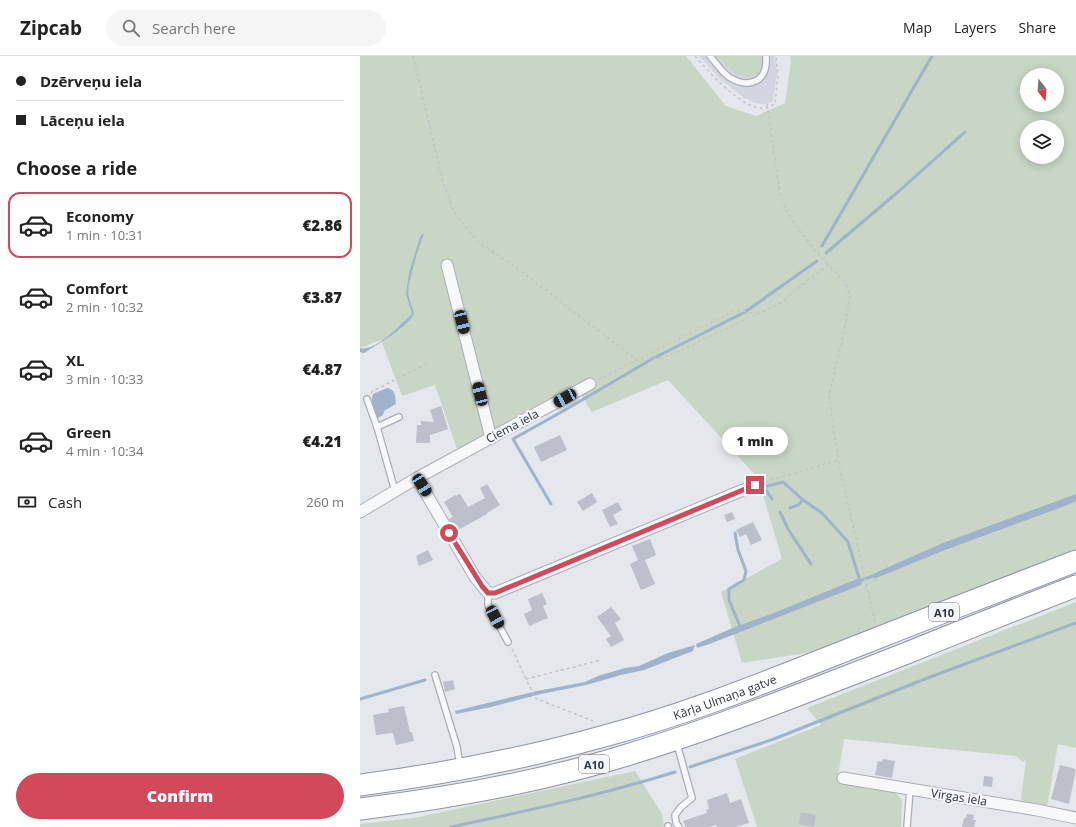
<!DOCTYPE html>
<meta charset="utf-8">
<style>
body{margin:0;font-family:"Open Sans",sans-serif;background:#f6f6f6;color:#222;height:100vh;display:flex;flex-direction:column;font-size:15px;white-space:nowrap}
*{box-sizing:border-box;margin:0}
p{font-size:13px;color:#767676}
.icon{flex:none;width:22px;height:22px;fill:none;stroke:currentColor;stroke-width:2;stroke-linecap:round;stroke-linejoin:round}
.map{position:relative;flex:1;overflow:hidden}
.side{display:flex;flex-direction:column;background:#fff;width:360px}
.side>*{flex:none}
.hud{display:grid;align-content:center;height:88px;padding:0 16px;background:#fff}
.needle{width:26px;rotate:163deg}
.buttons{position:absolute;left:660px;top:12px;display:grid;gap:8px}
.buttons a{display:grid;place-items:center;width:44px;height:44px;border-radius:50%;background:#fff;box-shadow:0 2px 10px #0003;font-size:20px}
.end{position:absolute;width:18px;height:18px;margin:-9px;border:5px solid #d1495b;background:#fff;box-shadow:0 0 0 2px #fff}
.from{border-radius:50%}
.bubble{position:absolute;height:28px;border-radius:14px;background:#fff;box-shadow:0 2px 10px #0003;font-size:13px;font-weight:800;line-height:28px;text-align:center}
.car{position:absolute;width:12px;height:24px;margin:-12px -6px;border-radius:5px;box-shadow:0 0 3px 1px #0007;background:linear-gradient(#222 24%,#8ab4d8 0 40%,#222 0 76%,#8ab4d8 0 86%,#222 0)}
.hud b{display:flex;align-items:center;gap:14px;height:38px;font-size:15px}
.hud b+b{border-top:1px solid #e0e0e0}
.hud i{width:10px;height:10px;background:#222}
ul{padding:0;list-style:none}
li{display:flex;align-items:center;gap:12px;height:66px;margin:0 8px 6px;padding:0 8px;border:2px solid transparent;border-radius:12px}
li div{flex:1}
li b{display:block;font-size:15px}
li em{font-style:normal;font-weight:800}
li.current{border-color:#d1495b}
li>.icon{width:36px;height:36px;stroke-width:1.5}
h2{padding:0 16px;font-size:18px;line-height:48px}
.pay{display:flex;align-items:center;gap:10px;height:44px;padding:0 16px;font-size:15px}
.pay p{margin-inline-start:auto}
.cta{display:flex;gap:8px;margin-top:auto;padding:8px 16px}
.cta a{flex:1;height:46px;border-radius:24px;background:#d1495b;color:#fff;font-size:16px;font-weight:800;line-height:46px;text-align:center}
header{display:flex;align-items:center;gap:24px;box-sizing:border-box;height:56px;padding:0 20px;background:#fff;border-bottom:1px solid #e0e0e0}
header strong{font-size:19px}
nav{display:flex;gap:22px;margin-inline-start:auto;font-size:14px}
.search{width:280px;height:36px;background:#f6f6f6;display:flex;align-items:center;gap:10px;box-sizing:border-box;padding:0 14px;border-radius:22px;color:#767676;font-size:15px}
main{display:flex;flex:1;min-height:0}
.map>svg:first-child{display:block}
</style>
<header>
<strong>Zipcab</strong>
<div class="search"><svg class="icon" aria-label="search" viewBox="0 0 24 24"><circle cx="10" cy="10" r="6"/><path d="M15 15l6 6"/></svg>Search here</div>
<nav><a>Map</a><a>Layers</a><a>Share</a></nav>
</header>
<main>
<section class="side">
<div class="hud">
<b><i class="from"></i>Dzērveņu iela</b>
<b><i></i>Lāceņu iela</b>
</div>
<h2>Choose a ride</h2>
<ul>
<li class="current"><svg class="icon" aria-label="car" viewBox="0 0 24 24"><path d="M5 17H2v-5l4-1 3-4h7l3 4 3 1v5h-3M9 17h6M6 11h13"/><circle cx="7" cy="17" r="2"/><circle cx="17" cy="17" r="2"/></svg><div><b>Economy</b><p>1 min · 10:31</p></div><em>€2.86</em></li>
<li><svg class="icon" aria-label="car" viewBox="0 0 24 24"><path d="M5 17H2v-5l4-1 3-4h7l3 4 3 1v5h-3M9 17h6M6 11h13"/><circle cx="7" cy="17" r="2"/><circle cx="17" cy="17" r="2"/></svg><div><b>Comfort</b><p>2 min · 10:32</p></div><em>€3.87</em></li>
<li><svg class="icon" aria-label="car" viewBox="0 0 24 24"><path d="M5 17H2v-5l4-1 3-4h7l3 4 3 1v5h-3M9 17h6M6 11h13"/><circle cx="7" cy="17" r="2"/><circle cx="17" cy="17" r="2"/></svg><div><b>XL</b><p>3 min · 10:33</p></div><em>€4.87</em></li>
<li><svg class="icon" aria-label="car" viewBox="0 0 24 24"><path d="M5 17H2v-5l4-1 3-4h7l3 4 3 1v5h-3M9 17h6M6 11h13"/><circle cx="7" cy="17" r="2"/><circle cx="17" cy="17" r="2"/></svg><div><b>Green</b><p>4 min · 10:34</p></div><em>€4.21</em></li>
</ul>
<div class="pay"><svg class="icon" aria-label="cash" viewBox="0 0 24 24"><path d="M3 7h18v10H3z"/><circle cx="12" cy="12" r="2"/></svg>Cash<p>260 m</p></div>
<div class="cta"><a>Confirm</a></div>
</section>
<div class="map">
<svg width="716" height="771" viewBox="0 0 716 771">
<rect width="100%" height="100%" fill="#e4e7ec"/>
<path fill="#d2d6de" d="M339,0H415L417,17L413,45L407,48H400L393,46L384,42L360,23Z"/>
<g fill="#c9d6c5" fill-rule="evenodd">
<path d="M0,0H326L366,50L396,60L425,47L431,6L430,0H716V494L453,596L382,607L361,536L422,503L398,422L308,324L232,356L215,329L97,393L75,329L42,340L21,284L0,292ZM667,19H697V49H667ZM667,71H697V101H667Z"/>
<path d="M356,0H403V8L400,17L388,21L375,18Z"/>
<path d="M716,546V692L698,688L687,751L666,747L661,743L666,704L663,706L656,700L484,683L477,726L535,736L542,744L541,771H397L375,703L461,669L447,652Z"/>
<path d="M275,715L302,758L304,771H0V768L54,762Z"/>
</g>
<g fill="#9fb4cc">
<path d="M64,178L57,197L49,228L48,238L54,258C47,271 17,289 4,297L0,296V292C16,296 41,268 52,258L46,238L49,217L60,181L61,179Z"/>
<path d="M27,332C36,333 35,341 36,348L24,355L23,359L18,362L16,361C14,353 10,346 13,338Z"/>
<path d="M716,438V445L705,450L585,494L514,523V519L517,516L583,487Z"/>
<path d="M497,523L502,525L501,529L352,587L337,592L336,588L375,571L411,558Z"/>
<path d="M335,589L333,595L284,614L261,619L226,629L181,638L131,651L96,658L95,655L177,635L225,626L238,620L265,612L279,610L308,597Z"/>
</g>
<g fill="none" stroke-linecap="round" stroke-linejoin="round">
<g stroke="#9fb4cc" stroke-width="3">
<path d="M462,190L572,0"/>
<path d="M466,197L539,135L605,76"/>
<path d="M412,443L404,431L423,426L443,444L462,457L488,486L500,525"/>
<path d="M191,448L153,383L205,354L292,303L385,256L457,205"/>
<path d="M430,452L438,449L443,444"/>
<path d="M420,456L428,473L451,508"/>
<path d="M375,477L378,494L386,515L384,524L369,533V544L381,573"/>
<path d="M497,526L518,518"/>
<path d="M0,643L65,624"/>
<path d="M330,711L414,683L570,621L716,567"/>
<path d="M91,771C166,755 242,739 315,716"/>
</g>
</g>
<g fill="#bbc0ca">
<path d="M81,350L88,373L70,379V387H56L57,369H61V365L74,366L70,354Z"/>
<path d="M200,379L207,394L181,406L174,391Z"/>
<path d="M127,428L140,449L127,457V458L96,475L89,463L93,461L84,446L95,439L96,440L100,438L108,451L125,442L120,432Z"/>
<path d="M232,437L237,446L223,455L217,446Z"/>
<path d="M258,446L262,454L253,459L258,468L250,471L242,454Z"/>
<path d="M372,456L375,463L367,466L364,459Z"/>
<path d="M393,466L402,484L391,489L386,478L380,481L376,474Z"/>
<path d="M290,483L296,499L285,504L295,528L281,534L270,508L278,504L272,490Z"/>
<path d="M68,494L73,504L59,510L56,500Z"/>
<path d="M182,537L187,548L183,550L188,562L169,570L164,558L172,554L168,543Z"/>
<path d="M251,551L261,563L255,567L264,584L251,591L246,583L251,580L237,561Z"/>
<path d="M93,624L95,633L85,636L83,626Z"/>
<path d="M44,650L50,676H52L54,685L36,689L33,677L16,679L13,659L29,656L28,653Z"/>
<path d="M523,703L535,705L532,722L515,719L518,705L522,706Z"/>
<path d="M700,709L716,713L709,748L691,743Z"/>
<path d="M624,720L633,721L632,731L623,730Z"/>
<path d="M367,737L370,747L381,743L389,767L376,771H357L356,769L349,771H326L323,765L347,757L346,754L349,753L347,744Z"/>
<path d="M441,756L456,759L454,771L439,768Z"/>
<path d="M607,758L614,759L613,764H616L614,771H602L604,762H606Z"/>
</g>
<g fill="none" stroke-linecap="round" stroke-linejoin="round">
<g stroke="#a9aeb7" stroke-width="8">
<g id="lane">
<path d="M350,0C356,7 362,16 369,21C375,25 380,27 387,27C403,26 407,14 406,0"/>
<path d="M7,343L17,371"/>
<path d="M35,435L17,371L39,361"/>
<path d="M128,537V549L148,586"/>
<path d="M75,619L97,691L100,710"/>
<path d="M317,688L332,742L321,751L315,759L316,767L319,771"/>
<path d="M308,770V771"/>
<path d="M547,771L550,733"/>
</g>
</g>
<g stroke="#a9aeb7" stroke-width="13">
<g id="street">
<path d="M87,209L131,382"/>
<path d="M57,422L115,521L128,537H135L395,429"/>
<path d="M0,456L57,422L230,328"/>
<path d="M483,722L677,754L716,762"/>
</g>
</g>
<g stroke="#8b94a3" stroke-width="23">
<g id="highway">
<path id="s1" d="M0,729C84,718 167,702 248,679C330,657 408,625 487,594C563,564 640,534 716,505"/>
<path d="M0,753C90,742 180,726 267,699C362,670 454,633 547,597C603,574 660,552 716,530"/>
</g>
</g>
<g stroke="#c2c5cb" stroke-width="1.5" stroke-dasharray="3 3" stroke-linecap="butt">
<path d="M53,0L83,126L94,156L117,185L158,213L277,304L376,254L399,258"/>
<path d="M335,0C348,15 384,56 406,52C409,51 412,49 415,48L418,18L416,0"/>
<path d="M407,48L420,139L427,156L436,170L453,192L486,228L490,242L482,284L469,340L478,404L515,566"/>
<path d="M238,324L277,304L300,302L315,297L423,246C437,231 454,221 469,208"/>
<path d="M11,337L13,335L68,307"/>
<path d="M405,426L478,404"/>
<path d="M152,593L175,642L236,666"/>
<path d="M166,623L241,604"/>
</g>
<use href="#lane" stroke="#f7f8fa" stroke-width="5.5"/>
<use href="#street" stroke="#f7f8fa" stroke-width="11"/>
<use href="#highway" stroke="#fff" stroke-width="21"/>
</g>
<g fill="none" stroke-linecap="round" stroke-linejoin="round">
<path stroke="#d1495b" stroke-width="5" d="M89,477L122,530L128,537H135L395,429"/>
</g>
<g text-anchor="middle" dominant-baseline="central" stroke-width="4" stroke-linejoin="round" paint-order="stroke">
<g fill="#f4f6f9" stroke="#676e7b" stroke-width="1">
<rect x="569" y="547" width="30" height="18" rx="3"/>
<rect x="219" y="699" width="30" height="18" rx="3"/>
</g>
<g font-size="11" font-weight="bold" fill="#2b3445">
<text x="584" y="556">A10</text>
<text x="234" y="708">A10</text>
</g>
<g font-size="12" fill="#2b3445" stroke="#f4f6f9">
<text transform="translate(152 370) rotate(-28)">Ciema iela</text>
<text stroke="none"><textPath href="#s1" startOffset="376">Kārļa Ulmaņa gatve</textPath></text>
<text transform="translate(599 741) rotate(9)">Virgas iela</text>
</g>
</g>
</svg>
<div class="buttons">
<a><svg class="needle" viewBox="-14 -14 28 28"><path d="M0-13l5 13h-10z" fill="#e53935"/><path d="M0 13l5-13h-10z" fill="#767676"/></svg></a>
<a><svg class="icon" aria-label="layers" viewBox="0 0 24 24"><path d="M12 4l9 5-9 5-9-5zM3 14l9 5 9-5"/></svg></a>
</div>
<i class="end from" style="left:89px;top:477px"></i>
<i class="end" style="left:395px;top:429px"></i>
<div class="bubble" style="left:362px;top:371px;width:66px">1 min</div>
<i class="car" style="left:102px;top:266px;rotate:166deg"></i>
<i class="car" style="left:120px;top:338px;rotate:346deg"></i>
<i class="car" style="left:205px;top:342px;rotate:241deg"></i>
<i class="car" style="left:62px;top:429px;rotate:147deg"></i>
<i class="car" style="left:135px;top:561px;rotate:152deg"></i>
</div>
</main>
